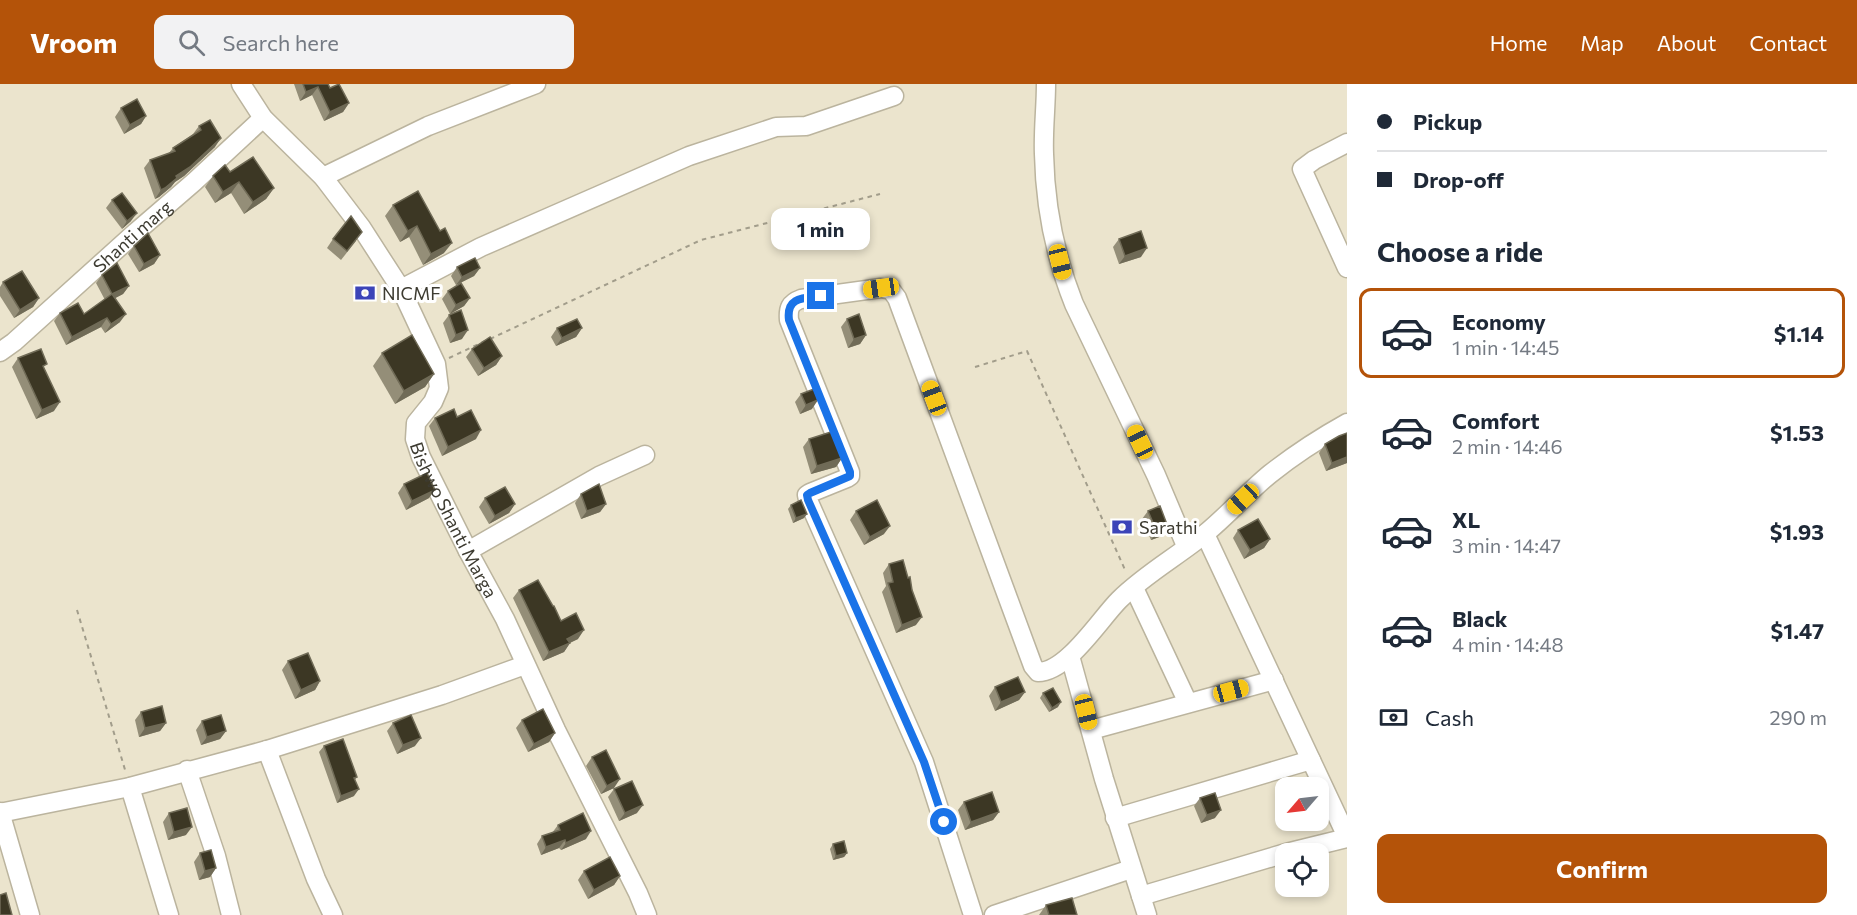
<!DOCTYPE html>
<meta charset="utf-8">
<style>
body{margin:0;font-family:Commissioner,sans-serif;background:#f2f2f3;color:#1f2937;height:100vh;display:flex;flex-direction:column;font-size:22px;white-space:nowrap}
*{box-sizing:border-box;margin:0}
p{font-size:20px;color:#747a83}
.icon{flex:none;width:33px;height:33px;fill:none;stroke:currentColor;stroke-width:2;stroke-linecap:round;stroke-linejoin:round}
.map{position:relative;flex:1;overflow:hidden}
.details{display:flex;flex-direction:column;background:#fff;width:510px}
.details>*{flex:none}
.guide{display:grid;align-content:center;height:132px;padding:0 30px;background:#fff}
.needle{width:39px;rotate:242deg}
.controls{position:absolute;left:1275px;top:693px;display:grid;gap:12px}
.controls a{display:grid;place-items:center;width:54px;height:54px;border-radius:12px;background:#fff;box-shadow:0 3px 9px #0003;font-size:30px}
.end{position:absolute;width:27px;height:27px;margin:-14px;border:8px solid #1a73e8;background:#fff;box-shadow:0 0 0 3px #fff}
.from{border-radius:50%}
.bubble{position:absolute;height:42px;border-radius:12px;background:#fff;box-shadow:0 3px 9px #0003;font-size:20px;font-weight:700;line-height:42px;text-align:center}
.car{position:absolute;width:18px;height:36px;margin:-18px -9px;border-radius:8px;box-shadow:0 0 4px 2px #0007;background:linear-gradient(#f5c518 24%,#345 0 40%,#f5c518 0 76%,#345 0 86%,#f5c518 0)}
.guide b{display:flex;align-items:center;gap:21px;height:57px;font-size:22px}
.guide b+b{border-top:2px solid #e0e1e3}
.guide i{width:15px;height:15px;background:#1f2937}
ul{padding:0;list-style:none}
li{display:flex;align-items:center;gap:18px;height:90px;margin:0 12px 9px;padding:0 18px;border:3px solid transparent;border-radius:12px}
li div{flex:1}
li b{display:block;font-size:22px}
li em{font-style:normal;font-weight:700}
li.current{border-color:#b45309}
li>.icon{width:54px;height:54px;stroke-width:1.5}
h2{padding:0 30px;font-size:27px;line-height:72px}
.pay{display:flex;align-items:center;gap:15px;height:66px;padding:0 30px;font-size:22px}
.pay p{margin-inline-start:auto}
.button{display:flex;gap:12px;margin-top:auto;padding:12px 30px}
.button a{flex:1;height:69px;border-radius:12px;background:#b45309;color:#fff;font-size:24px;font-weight:700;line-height:69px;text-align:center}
header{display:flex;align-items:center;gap:36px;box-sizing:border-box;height:84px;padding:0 30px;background:#b45309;color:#fff}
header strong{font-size:28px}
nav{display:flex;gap:33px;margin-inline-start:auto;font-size:21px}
.search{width:420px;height:54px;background:#f2f2f3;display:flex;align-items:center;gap:15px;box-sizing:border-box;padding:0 21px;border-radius:12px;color:#747a83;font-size:22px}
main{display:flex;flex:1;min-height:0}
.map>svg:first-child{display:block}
</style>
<header>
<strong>Vroom</strong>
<div class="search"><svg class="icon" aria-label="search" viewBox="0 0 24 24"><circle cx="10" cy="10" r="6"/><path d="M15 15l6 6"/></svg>Search here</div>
<nav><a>Home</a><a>Map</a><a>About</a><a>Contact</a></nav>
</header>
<main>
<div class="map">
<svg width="1347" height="831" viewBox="0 0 1347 831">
<rect width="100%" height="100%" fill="#ebe4cd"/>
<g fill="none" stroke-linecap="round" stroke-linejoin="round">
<g stroke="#bbb49e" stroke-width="21">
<g id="minor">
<path id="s1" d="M241,0L263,34L323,93L361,143L401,205L436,280L439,304L433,318L416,339L415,355L421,373L468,467L505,535L556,646L638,809L647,831"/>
<path d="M1046,0C1046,23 1043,47 1044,70C1045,121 1055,172 1074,220L1156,391L1186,462"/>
<path d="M1347,59L1314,76L1302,85L1347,184"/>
<path d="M323,93L428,42L536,0"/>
<path d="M401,205L481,163L689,72L776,43L806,42L894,12"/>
<path id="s2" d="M0,268L14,258L136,148L194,98L263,34"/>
<path d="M1205,450L1347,753"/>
<path d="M468,467L599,392L645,371"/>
<path d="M1134,504L1188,619"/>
<path d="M1070,572L1104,695L1147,831"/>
<path d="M1091,646L1274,596"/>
<path d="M267,666L316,795L333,831"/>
<path d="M187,686L216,772L231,831"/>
<path d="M130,703L169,831"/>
<path d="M0,728L30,831"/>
<path d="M0,729L130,703L267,666L442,611L525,581"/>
<path d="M1115,734L1311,676"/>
<path d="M1141,812L1286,769L1347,754"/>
<path d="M973,831L924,678L808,416L807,411L810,409L847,394L850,392V388L789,236C788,224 790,219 801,215L881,204L891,206L897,214L1033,582L1038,588C1067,588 1100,535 1119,516C1145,490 1178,472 1206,449C1229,430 1248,408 1270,390C1294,371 1320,354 1347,339"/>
<path d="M994,831L1131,785"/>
</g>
</g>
<g stroke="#a29d8b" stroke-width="2" stroke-dasharray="4.5 4.5" stroke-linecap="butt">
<path d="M490,255L701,156L880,110"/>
<path d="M449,274L485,257"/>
<path d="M975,283L1027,267L1126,488"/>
<path d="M77,526L126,689"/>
</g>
<use href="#minor" stroke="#fff" stroke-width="18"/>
</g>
<g fill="#948e78">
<path d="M294,0H328L330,4L349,19L343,28L324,37L312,11L300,17Z"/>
<path d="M121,24L146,32L141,40L124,50L115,33Z"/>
<path d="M199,42L215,63L184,92L175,98L171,103L159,113L155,115L144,84L150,76L169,69L173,64L193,50Z"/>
<path d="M230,88L274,104L266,115L244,130L231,109L215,119L205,103L213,92Z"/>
<path d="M418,107L444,169L423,181L409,153L400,158L385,132L393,121Z"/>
<path d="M112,116L131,137L122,145L106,124Z"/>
<path d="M333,155L356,157L341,176L327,164Z"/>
<path d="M1119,155L1141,173L1119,180L1113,163Z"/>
<path d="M134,162L160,171L154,180L139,188L128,170Z"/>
<path d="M457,183L480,184L474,192L456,201L451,192Z"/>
<path d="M102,191L129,202L123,210L115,214L120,238L105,249L101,243L66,261L54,237L60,229L84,230L105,216L96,199Z"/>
<path d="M3,198L39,214L33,223L14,234L0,212V203Z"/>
<path d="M448,207L470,214L464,222L450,230L442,215Z"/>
<path d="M449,231L462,255L450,259L443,239Z"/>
<path d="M847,235L866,251L860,260L848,264L841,243Z"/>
<path d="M557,244H582L576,253L556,262L551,253Z"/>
<path d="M472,265L502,272L496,281L478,292L466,273Z"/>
<path d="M382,269L434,290L425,303L395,320L373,282Z"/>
<path d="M18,274L44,284L54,327L36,335L12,283Z"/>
<path d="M801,310L812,325L800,330L795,318Z"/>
<path d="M457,333L476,355L442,372L429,342L435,334Z"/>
<path d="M809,355L842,374L836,383L811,390L803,363Z"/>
<path d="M1325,360L1347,379L1326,387L1319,369Z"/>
<path d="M404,400L429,414L406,426L398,409Z"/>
<path d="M581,410L606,420L600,428L581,435L575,419Z"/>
<path d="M485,414L515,420L509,429L489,440L479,423Z"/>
<path d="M791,421L804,434L793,439L788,425Z"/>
<path d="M856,427L884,450L864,461L850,436Z"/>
<path d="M1148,427L1162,452L1151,456L1142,435Z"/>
<path d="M1238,446L1270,455L1264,464L1244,475L1233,454Z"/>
<path d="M889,480L916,541L896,549L882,508L886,502L883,489Z"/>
<path d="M519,506L561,537L578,555L570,559L564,568L543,577L513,514Z"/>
<path d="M288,577L320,597L315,606L295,615L282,586Z"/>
<path d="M995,603L1025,608L1019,616L995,627L989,612Z"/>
<path d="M1043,609L1058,623L1049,628L1040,614Z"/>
<path d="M141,628L166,639L160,647L139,653L135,636Z"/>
<path d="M522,636L555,649L549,658L528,668L516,644Z"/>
<path d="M202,637L226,647L220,655L201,661L196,646Z"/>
<path d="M393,639L415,662L397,670L387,647Z"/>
<path d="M324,662L357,693L355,696L354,712L337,719L319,668Z"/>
<path d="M592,673L614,704L601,710L586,682Z"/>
<path d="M614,705L637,729L619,737L608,713Z"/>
<path d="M1200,714L1215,734L1201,739L1194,722Z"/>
<path d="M964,718L999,728L993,736L965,746L958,726Z"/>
<path d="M169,729L186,751L168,756L163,738Z"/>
<path d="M558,741L586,755L561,766L559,764L541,771L537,760L542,752L552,749Z"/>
<path d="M833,760L847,769L844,773L833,776L830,765Z"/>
<path d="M200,769L216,784L210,793L199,796L194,778Z"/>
<path d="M584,787L620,792L614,801L588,815L578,796Z"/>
<path d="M1046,821L1077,831H1039Z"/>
</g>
<g fill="#706b57">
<path d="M318,3L312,11L300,17L306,8Z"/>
<path d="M349,19L343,28L324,37L330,28Z"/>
<path d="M146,32L141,40L124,50L130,41Z"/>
<path d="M221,54L215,63L184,92L175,98L171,103L159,113L155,115L161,106Z"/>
<path d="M239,98L231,109L215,119L223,108Z"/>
<path d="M274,104L266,115L244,130L253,118Z"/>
<path d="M137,129L131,137L122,145L127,137Z"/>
<path d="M417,142L409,153L400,158L408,147Z"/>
<path d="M452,159L444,169L423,181L431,170Z"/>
<path d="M1147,164L1141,173L1119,180L1125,172Z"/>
<path d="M160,171L154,180L139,188L144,180Z"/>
<path d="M480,184L474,192L456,201L462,193Z"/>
<path d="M129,202L123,210L106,219L112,210Z"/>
<path d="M39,214L33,223L14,234L20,226Z"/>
<path d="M470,214L464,222L450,230L456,221Z"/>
<path d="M126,230L120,238L105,249L111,240Z"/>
<path d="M107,234L101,243L66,261L72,253Z"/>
<path d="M582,244L576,253L556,262L562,254Z"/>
<path d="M468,246L462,255L450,259L456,251Z"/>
<path d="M866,251L860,260L848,264L854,255Z"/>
<path d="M502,272L496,281L478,292L484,284Z"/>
<path d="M434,290L425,303L395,320L404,307Z"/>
<path d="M818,316L812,325L800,330L806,321Z"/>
<path d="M60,318L54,327L36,335L42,326Z"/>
<path d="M481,346L476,355L442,372L448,363Z"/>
<path d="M1347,373V379L1326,387L1332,379Z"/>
<path d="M842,374L836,383L811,390L817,382Z"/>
<path d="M435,406L429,414L406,426L412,417Z"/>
<path d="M515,420L509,429L489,440L495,432Z"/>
<path d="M606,420L600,428L581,435L587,427Z"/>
<path d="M807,430L804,434L793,439L796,434Z"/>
<path d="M890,442L884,450L864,461L870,453Z"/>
<path d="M1168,443L1162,452L1151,456L1157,448Z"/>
<path d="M1270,455L1264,464L1244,475L1250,466Z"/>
<path d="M922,533L916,541L896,549L902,541Z"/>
<path d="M584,546L578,555L567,560L570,559L564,568L543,577L549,568L567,555Z"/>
<path d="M320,597L315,606L295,615L301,606Z"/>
<path d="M1025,608L1019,616L995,627L1001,618Z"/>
<path d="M1061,618L1058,623L1049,628L1052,624Z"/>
<path d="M166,639L160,647L139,653L145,644Z"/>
<path d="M226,647L220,655L201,661L207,653Z"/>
<path d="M555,649L549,658L528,668L534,660Z"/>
<path d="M421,654L415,662L397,670L403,661Z"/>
<path d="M620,695L614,704L601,710L607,702Z"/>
<path d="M359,705L354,712L337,719L341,712Z"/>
<path d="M643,721L637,729L619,737L625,729Z"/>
<path d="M1221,726L1215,734L1201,739L1207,731Z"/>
<path d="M999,728L993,736L965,746L971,738Z"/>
<path d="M192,743L186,751L168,756L174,748Z"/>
<path d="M591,747L586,755L561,766L566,759Z"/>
<path d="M565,756L559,764L541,771L546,763Z"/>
<path d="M847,769L844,773L833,776L836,772Z"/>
<path d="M216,784L210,793L199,796L205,787Z"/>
<path d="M620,792L614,801L588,815L594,806Z"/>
</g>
<g fill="#3c3724" stroke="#706b57" stroke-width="1.5">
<path d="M303,0H328L330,4L339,0L349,19L330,28L318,3L306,8Z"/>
<path d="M137,15L146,32L130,41L121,24Z"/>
<path d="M210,36L221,54L190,83L176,92L177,94L165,104L161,106L150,76L175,67L173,64L201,46L199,42Z"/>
<path d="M253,73L274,104L253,118L239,98L223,108L213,92L225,81L230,88Z"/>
<path d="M418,107L440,147L445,144L452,159L431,170L417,142L408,147L393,121Z"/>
<path d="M122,109L137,129L127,137L112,116Z"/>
<path d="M351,132L362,148L347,167L333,155Z"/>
<path d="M1141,147L1147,164L1125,172L1119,155Z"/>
<path d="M148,149L160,171L144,180L134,162Z"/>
<path d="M475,174L480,184L462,193L457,183Z"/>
<path d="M117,179L129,202L112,210L102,191Z"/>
<path d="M22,187L39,214L20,226L3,198Z"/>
<path d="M461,199L470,214L456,221L448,207Z"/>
<path d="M112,210L126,230L111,240L107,234L72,253L60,229L78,219L84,230Z"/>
<path d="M461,226L468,246L456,251L449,231Z"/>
<path d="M859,230L866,251L854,255L847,235Z"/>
<path d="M577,235L582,244L562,254L557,244Z"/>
<path d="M412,251L434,290L404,307L382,269Z"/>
<path d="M490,253L502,272L484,284L472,265Z"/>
<path d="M41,265L47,280L43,282L60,318L42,326L18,274Z"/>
<path d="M814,305L818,316L806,321L801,310Z"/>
<path d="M454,325L457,333L471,326L481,346L448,363L435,334Z"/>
<path d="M831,348L842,374L817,382L809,355Z"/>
<path d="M1347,349V373L1332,379L1325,360L1339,352Z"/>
<path d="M427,389L435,406L412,417L404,400Z"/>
<path d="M599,400L606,420L587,427L581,410Z"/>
<path d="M505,403L515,420L495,432L485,414Z"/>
<path d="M801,416L807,430L796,434L791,421Z"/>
<path d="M877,416L890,442L870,453L856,427Z"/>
<path d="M1160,422L1168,443L1157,448L1148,427Z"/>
<path d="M1258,435L1270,455L1250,466L1238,446Z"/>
<path d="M903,476L908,494L910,493L912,506L922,533L902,541L888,499L893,498L889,480Z"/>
<path d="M538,496L553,522H554L561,537L576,529L584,546L567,555L570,559L549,568L519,506Z"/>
<path d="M308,569L320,597L301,606L288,577Z"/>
<path d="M1018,593L1025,608L1001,618L995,603Z"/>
<path d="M1053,604L1061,618L1052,624L1043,609Z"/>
<path d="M162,622L166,639L145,644L141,628Z"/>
<path d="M543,625L555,649L534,660L522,636Z"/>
<path d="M221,631L226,647L207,653L202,637Z"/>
<path d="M411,631L421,654L403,661L393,639Z"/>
<path d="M343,655L357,693L354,694L359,705L341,712L324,662Z"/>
<path d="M606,666L620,695L607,702L592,673Z"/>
<path d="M632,697L643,721L625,729L614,705Z"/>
<path d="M992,708L999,728L971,738L964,718Z"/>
<path d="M1215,709L1221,726L1207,731L1200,714Z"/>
<path d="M187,724L192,743L174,748L169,729Z"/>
<path d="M583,729L591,747L566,759L565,756L546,763L542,752L560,746L558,741Z"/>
<path d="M844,757L847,769L836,772L833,760Z"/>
<path d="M211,766L216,784L205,787L200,769Z"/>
<path d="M610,773L620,792L594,806L584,787Z"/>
<path d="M6,809L12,831H0V811Z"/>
<path d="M1072,814L1077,831H1049L1046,821Z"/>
</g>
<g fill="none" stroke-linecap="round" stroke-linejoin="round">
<path stroke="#1a73e8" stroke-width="8" d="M821,212C803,214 786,213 789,236L850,388V392L810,409L807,411L808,416L924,678L944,738"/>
</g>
<defs>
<g id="bank-bare" transform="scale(1.62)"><path d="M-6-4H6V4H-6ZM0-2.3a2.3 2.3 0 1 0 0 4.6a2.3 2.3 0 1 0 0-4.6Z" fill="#3c44b8" stroke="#fff" stroke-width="2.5" paint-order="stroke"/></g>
</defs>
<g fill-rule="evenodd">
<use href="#bank-bare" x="365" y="209"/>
<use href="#bank-bare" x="1122" y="443"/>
</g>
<g text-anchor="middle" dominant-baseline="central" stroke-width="6" stroke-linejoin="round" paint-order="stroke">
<g font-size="18" fill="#3d3b31" stroke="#fff">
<text stroke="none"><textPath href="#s2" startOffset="176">Shanti marg</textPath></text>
<text stroke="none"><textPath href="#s1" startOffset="516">Bishwo Shanti Marga</textPath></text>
</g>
<g font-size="18" fill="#3d3b31" stroke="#fff" text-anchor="start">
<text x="382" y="209">NICMF</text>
<text x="1139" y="443">Sarathi</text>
</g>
</g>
</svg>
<div class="controls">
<a><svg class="needle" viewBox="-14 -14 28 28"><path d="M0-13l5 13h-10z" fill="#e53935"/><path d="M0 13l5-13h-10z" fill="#747a83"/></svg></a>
<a><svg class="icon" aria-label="locate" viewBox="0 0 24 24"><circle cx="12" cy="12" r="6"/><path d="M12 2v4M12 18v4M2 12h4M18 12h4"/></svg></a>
</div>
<i class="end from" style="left:944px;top:738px"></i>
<i class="end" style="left:821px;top:212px"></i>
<div class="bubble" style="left:771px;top:124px;width:99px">1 min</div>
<i class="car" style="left:1060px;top:178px;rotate:166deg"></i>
<i class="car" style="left:881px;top:204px;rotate:262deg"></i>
<i class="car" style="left:934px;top:314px;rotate:339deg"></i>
<i class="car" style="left:1140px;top:358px;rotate:335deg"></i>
<i class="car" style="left:1243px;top:415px;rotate:227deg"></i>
<i class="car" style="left:1231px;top:607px;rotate:75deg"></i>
<i class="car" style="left:1086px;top:628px;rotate:166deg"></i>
</div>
<section class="details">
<div class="guide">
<b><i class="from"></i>Pickup</b>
<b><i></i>Drop-off</b>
</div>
<h2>Choose a ride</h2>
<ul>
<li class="current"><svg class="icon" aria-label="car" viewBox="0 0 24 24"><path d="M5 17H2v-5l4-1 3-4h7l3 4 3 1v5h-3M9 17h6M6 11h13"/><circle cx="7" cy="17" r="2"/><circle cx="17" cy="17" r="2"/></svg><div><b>Economy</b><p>1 min · 14:45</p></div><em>$1.14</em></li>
<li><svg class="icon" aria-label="car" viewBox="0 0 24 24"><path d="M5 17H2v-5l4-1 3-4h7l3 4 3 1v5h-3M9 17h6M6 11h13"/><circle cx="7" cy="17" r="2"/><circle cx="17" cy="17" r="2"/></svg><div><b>Comfort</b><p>2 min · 14:46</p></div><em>$1.53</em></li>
<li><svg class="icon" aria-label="car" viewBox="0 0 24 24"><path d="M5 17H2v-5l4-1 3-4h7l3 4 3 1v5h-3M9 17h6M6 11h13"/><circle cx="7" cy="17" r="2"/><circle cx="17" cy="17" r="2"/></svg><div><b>XL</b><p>3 min · 14:47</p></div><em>$1.93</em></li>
<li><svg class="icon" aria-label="car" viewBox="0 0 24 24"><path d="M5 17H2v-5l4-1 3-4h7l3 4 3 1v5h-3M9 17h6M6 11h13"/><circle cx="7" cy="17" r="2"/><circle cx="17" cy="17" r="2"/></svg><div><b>Black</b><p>4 min · 14:48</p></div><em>$1.47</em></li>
</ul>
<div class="pay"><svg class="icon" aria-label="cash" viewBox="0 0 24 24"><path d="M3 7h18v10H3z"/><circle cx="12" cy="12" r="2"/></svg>Cash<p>290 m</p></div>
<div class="button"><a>Confirm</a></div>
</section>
</main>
